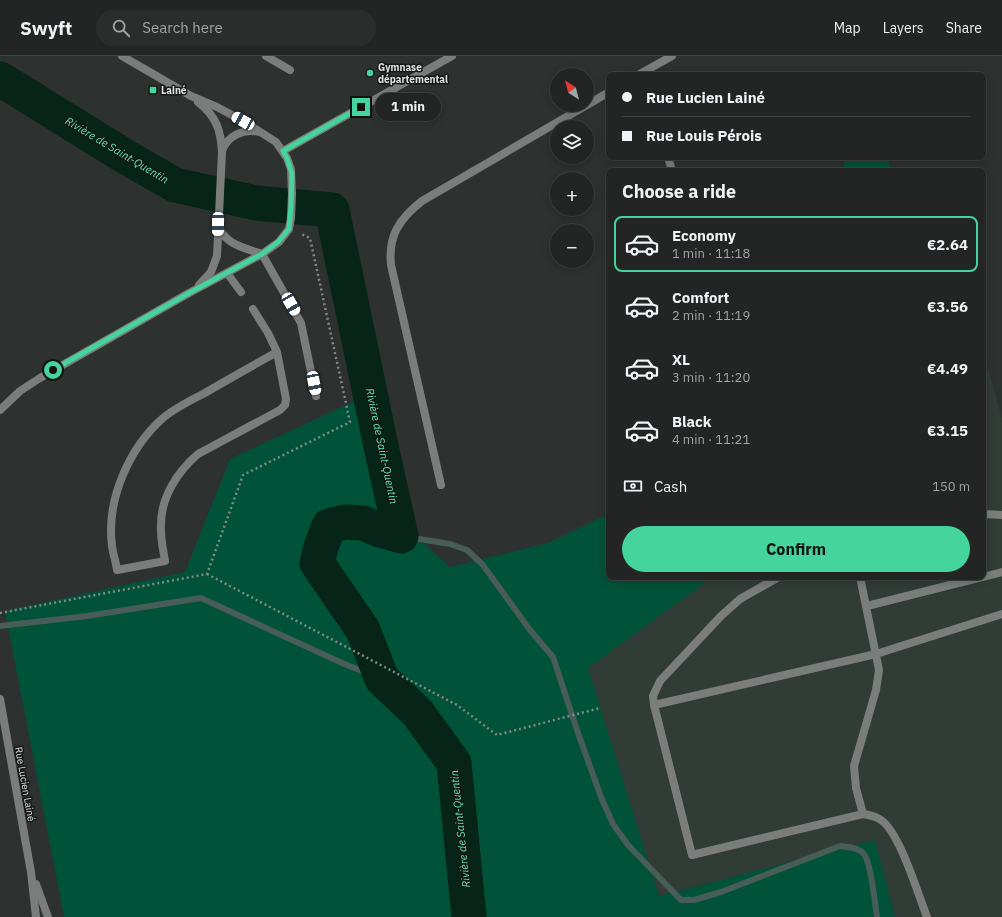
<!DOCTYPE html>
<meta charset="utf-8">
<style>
body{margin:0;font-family:"IBM Plex Sans",sans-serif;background:#2a2d2b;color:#f1f3f6;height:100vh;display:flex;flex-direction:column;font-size:15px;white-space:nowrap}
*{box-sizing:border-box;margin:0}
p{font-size:13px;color:#a2a5a6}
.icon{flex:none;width:22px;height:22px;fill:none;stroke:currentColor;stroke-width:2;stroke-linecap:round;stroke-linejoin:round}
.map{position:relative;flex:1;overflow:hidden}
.side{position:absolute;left:606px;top:112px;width:380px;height:412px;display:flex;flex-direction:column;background:#222523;border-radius:8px;box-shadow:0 2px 10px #0003,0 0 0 1px #3f4241}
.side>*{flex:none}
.hud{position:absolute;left:606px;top:16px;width:380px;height:88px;border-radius:8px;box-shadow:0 2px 10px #0003,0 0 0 1px #3f4241;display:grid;align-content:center;height:88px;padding:0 16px;background:#222523}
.needle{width:26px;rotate:324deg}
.buttons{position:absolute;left:550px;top:12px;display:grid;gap:8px}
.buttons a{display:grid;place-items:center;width:44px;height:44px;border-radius:50%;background:#222523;box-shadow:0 2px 10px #0003,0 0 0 1px #3f4241;font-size:20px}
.end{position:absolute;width:18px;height:18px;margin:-9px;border:5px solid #46d49e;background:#111;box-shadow:0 0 0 2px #111}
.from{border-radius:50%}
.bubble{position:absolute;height:28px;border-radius:14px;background:#222523;box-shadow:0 2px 10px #0003,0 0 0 1px #3f4241;font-size:13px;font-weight:700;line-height:28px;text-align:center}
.car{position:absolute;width:12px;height:24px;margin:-12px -6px;border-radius:5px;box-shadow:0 0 3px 1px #0007;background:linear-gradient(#fff 24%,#345 0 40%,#fff 0 76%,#345 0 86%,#fff 0)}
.hud b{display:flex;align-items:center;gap:14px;height:38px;font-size:15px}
.hud b+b{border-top:1px solid #3f4241}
.hud i{width:10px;height:10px;background:#f1f3f6}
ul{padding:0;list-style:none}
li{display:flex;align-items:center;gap:12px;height:56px;margin:0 8px 6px;padding:0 8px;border:2px solid transparent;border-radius:8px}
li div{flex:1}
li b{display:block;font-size:15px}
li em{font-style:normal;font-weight:700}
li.current{border-color:#46d49e}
li>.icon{width:36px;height:36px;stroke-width:1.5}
h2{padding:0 16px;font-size:18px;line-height:48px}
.pay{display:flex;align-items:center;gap:10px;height:44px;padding:0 16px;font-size:15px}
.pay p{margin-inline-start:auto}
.action{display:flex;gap:8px;margin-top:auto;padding:8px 16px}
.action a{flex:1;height:46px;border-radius:24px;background:#46d49e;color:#111;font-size:16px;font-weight:700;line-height:46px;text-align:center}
header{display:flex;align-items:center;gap:24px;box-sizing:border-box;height:56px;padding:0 20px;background:#222523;border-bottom:1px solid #3f4241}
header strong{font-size:19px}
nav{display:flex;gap:22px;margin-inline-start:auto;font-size:14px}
.search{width:280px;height:36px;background:#2a2d2b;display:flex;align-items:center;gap:10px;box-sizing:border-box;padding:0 14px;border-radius:22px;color:#a2a5a6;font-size:15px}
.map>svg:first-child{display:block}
</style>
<header>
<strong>Swyft</strong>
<div class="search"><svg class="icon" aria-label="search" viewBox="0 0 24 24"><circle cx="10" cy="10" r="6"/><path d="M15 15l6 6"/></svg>Search here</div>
<nav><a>Map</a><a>Layers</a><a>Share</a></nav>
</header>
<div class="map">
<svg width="1002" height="861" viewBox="0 0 1002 861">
<rect width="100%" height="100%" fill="#2d312f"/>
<path fill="#313c37" d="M983,293L1002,363V861H895L874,784L659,840L548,487L609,458V521H983Z"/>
<g fill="#005238">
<path d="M843,101H887L892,115H845Z"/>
<path d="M368,339L399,466L450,511L548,487L609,458V521H711L699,531L588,612L659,840L875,784L895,861H64L5,555L185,516L230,403Z"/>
</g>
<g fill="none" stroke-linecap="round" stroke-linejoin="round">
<g stroke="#485d55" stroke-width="6">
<path d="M401,480L450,488L467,494L483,509L530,574L553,601L577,674L601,741L613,768L628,789L681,844H694L721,836L840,790C848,791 857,791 863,797C871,804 875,849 877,861"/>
<path d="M0,570L87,560L201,542L342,607L382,623"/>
</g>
<path stroke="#072419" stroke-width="35" d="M0,23L126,101L175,129L256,147L332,154L382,395L401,480L380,474L363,467L345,466L329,470L321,491L317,507L363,574L382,623L417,656L454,707L469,861"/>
<g stroke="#848886" stroke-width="2.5" stroke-dasharray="2 3" stroke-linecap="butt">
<path d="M207,518L457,649L497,679L600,652"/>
<path d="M0,557L207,518L243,419L350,366L310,182L301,178"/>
</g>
<g stroke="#7b7d7c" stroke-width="8">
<path d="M266,0L290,14"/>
<path d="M638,19L672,0"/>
<path d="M587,49L609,36"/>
<path d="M668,101L672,115"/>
<path d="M262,198L301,267L316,340"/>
<path d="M227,217L241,236"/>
<path d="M253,253L268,277L277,296L286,343L285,349L280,354L198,398C178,415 161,441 161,468C160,480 163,493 165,505L117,514C116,506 113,498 112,490C106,444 129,392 163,362C175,352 189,345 203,338C227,324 252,310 277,296"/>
<path d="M441,429L391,209C388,180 399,163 422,145L587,49"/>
<path d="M779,521L740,543L721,560L660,625L653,640L654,649L692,799L863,758C870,759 875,760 881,764C900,777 918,838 927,861"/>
<path d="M860,521L879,614L876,634L854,710L856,732L863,758"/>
<path d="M983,521L1002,516"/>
<path d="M867,550L982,521"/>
<path d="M654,649L876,598L1002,558"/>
</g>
<g stroke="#7b7d7c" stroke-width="8">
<path d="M198,46C216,60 221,74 222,96L217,200L211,216L199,229"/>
<path d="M222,95C227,80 244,72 259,76"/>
<path d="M283,95L452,0"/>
<path d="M219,171C226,189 245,192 262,198"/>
<path d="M0,354L20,335L40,322L189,237L262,198L279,186L289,173L291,162L292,138L291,113L287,102L276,86L243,65L217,51L191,40L122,0"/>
<path d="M983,458L1002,459"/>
<path d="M0,643L31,816L36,861"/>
<path d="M36,828L48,861"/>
</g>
</g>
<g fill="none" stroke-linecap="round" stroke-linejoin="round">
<path stroke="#46d49e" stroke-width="5" d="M53,314L189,237L262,198L278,186L289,173L291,150L292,118L287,102L283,95L361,51"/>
</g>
<g fill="#46d49e" stroke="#161817" stroke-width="1.5">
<circle cx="370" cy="17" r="4"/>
<rect x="149" y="30" width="8" height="8" rx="2"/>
</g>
<g text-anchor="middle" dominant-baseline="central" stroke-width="3" stroke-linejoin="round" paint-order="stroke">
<g font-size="10" font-weight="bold" fill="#dfe2e0" stroke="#161817" text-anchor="start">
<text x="378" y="11">Gymnase<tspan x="378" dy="12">départemental</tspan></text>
<text x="161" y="34">Lainé</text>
</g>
<g font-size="10" fill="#dfe2e0" stroke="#161817">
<text transform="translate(25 728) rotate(80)">Rue Lucien Lainé</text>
</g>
<g font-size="11" font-style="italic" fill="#65e3b0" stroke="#161817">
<text transform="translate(117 94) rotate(31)">Rivière de Saint-Quentin</text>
<text transform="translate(382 390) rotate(78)">Rivière de Saint-Quentin</text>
<text transform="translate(460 773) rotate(-96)">Rivière de Saint-Quentin</text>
</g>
</g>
</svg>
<div class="buttons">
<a><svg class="needle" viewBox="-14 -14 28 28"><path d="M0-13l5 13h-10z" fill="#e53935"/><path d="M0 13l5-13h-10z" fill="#a2a5a6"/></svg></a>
<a><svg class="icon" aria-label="layers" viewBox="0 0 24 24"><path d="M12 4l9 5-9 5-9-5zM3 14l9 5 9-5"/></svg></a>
<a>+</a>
<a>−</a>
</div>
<i class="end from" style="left:53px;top:314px"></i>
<i class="end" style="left:361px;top:51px"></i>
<div class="bubble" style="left:375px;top:37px;width:66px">1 min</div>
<i class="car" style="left:243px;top:65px;rotate:299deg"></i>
<i class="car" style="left:218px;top:168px;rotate:181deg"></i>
<i class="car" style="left:291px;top:248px;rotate:150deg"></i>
<i class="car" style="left:314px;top:327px;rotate:169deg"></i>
<div class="hud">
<b><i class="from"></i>Rue Lucien Lainé</b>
<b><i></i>Rue Louis Pérois</b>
</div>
<section class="side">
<h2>Choose a ride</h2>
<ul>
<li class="current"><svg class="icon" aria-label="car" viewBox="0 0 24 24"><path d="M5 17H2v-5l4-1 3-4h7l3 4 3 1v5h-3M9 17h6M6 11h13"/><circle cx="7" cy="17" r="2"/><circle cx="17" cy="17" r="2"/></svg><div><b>Economy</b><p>1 min · 11:18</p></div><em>€2.64</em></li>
<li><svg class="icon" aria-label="car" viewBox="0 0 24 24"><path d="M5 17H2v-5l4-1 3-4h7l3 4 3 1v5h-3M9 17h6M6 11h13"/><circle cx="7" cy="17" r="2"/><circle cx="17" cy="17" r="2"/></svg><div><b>Comfort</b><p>2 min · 11:19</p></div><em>€3.56</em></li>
<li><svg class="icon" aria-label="car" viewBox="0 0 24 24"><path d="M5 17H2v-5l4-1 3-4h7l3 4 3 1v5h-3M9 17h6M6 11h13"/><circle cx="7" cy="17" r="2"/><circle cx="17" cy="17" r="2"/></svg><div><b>XL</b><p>3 min · 11:20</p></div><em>€4.49</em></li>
<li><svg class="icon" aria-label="car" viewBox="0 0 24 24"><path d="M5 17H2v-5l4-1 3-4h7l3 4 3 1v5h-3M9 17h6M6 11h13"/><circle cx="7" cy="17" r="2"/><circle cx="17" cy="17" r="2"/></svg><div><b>Black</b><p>4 min · 11:21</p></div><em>€3.15</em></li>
</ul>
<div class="pay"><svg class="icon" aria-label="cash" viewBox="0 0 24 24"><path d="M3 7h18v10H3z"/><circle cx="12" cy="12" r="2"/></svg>Cash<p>150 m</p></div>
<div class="action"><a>Confirm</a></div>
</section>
</div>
